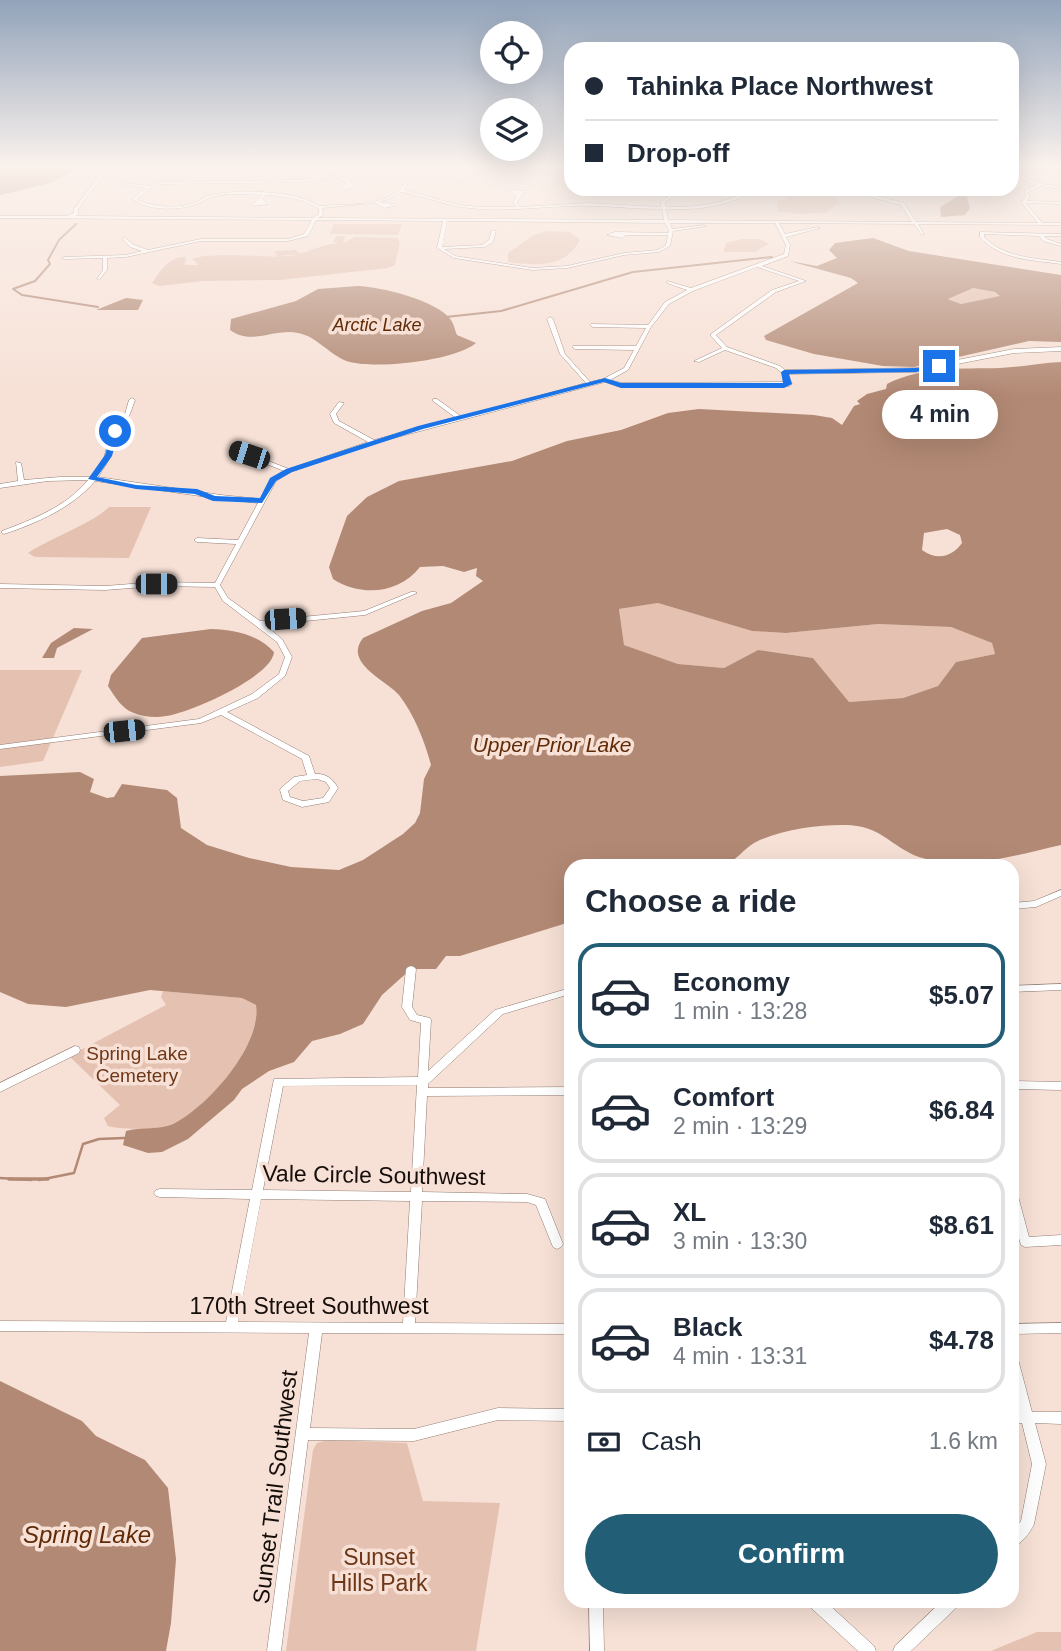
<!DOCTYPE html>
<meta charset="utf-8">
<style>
body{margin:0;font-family:Helvetica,sans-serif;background:#f6f6f7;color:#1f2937;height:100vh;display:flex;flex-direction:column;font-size:26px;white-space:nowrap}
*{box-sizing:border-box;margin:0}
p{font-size:23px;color:#747a83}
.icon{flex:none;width:38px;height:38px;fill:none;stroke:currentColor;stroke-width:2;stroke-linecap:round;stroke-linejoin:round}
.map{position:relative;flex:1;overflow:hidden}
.panel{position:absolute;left:564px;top:859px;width:455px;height:749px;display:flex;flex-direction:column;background:#fff;border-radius:21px;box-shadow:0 7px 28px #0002}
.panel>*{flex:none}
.guide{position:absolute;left:564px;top:42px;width:455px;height:154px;border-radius:21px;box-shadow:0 7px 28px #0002;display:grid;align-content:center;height:154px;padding:0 21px;background:#fff}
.buttons{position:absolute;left:480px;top:21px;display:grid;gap:14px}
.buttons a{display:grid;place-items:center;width:63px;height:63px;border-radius:50%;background:#fff;box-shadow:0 7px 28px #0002;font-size:35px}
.end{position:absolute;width:32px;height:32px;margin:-16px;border:9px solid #1a73e8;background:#fff;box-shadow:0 0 0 4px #fff}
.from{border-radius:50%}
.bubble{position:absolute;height:49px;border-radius:24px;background:#fff;box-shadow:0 7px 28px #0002;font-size:23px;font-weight:600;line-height:49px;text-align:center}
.car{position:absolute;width:21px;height:42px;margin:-21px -10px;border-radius:9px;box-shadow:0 0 5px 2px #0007;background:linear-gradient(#222 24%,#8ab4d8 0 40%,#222 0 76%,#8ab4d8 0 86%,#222 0)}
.guide b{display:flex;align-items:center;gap:24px;height:66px;font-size:26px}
.guide b+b{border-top:2px solid #e0e1e3}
.guide i{width:18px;height:18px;background:#1f2937}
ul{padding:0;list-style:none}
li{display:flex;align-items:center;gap:21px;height:105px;margin:0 14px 10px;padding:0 7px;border:4px solid #e0e1e3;border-radius:21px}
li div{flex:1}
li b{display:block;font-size:26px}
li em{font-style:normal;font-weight:600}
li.on{border-color:#225e76}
li>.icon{width:63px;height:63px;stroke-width:1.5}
h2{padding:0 21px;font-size:32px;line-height:84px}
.pay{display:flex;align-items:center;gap:18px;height:77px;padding:0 21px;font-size:26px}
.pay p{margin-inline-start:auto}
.primary-button{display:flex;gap:14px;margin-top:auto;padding:14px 21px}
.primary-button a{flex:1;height:80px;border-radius:42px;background:#225e76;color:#fff;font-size:28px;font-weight:600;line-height:80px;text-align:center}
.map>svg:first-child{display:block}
</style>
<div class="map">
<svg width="1061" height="1651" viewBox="0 0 1061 1651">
<rect width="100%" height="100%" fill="#f7e1d6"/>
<g fill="#e4c1b0">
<path d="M780,189H826L840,203L825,213L797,214L779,211L777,201L789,199L779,196Z"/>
<path d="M334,224H402L398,235L330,234Z"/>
<path d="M546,231L570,232L580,240C565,268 537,266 508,262V253L532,236Z"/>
<path d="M336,236H345L343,243L355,237L397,238L400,242L395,265L388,268L280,280L203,281L159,286L152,283C161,270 169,256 186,257L185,265H199L192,259C201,253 263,256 278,257L274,251L296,250L300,254L279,256C302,258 315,245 339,243L333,242Z"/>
<path d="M742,239H760L769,244L755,252H723L726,243Z"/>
<path d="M973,288L995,292L1001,296L961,304L947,298Z"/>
<path d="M109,507H151L129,558L35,557L28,553C52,537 92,524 109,507Z"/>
<path d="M658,603L752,631L786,633L878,624L951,627L992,643L995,654L956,662L938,686L903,698L849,702L813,658L758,650L724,668L678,664L624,645L619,609Z"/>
<path d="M0,670H82L43,761L0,767Z"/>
<path d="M163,991L242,998L256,1005C262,1043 208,1111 172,1124C157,1130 123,1130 108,1126L104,1118L120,1105L69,1056L166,1005L161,997Z"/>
<path d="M328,1440L407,1443L423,1501L500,1503L476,1651H286L313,1450L317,1443Z"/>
<path d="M1037,1632H1061V1651H991Z"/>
</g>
<g fill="#b28974" fill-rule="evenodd">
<path d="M0,165H70L79,168L51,183L0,195Z"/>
<path d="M965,192L973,194L967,197L970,208L965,215L941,217L940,207Z"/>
<path d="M873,238L909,251L1061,275V342L1029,341L914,367L883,366L814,354L766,340L764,336L858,283L851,278L789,261L817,266L837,258L829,250L835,243ZM973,288L995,292L1000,296L961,304L948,299Z"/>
<path d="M358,286C381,287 437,300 451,320C454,324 455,331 457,335L476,343C455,361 377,369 350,362C331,357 317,336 298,333C274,328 252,346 230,330L231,319L296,301L318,289Z"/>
<path d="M126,298L143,300L138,310H96Z"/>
<path d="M1061,362V845C1016,855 965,872 919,857C889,846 881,824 842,825C816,825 778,830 754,843C744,849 735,861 725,866C717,870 590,866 570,866V922L460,956H446L436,969H411L382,995L363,1024L340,1034L312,1041L294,1062L269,1071L242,1089L234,1100L188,1139L162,1152L148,1153L123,1145L126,1131C140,1127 160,1130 173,1124C208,1107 262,1045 256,1005L242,998L150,990L66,1007L28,1004L0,992V776L80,772L94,779L90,792L107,798L114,797L122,784L167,790L177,798L181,828L207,845L249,858L291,867L339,870L363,860L403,834L415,823L420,813L424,779L431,765C425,742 414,714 399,695C386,680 343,663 363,638L422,611L451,603L483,581L476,576L477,568L464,572L443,566L420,567C399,594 361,597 333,579L329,567L347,516L367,497L399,481L512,461L567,441L621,430L668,413L699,409L814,415L832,418L842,425L854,406L860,404L857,401L867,394L886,389L887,384C922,366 962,369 1000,368C1021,367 1041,363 1061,362ZM947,529L960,535L962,543C952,557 937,561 922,550L924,533ZM658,603L752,631L786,633L878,624L951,627L992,643L995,654L956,662L938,686L903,698L849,702L813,658L758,650L724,668L678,664L624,645L619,609Z"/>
<path d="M74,628L93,629L57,648L54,658H42L51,643Z"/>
<path d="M211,629C235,630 257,634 274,652C272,677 190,713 166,716C156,718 144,717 134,713C122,709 115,697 108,686L111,675L142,638Z"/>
<path d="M0,1381L82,1421L96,1436L145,1460L168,1488L176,1559L171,1623L166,1651H0Z"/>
</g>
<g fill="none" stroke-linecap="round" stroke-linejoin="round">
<g stroke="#b28974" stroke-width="2">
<path d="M76,224L59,240L48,260L50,264L35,281L13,289L22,295L98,307"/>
<path d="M446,317L501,311L633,272L772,257"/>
</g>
<g stroke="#b28974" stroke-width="2.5">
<path d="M0,1178L31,1180"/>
<path d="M39,1180L74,1173L83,1144L99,1139L124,1138"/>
</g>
<path stroke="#b28974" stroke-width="3.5" d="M9,1179H48"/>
<g stroke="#917d73" stroke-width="1">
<g id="minor">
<path d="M107,165H111L78,209V215L75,216L313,218L319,214V209C304,199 287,197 269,195H266L262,199L268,204L253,206V204L262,195C246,194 227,193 212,197C206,199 202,203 197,204C178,211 148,211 132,199L145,188L121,184L123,183L149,186L161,182L306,180L343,165H349L326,175L346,177L355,188L342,189V186L347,183C336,173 320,178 307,182L161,184L150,188L137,199C152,208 180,209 196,202C201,200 205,196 211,195C238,189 297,190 319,206C344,204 377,207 398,191C404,186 407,178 412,173L379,165H387L416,172L479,165H493L522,171L570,172V174L522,173L485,167L453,170L464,182L462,183L449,171L417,174L411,178L404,190L459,205L481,207H516L513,202L517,196L510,191L512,190L525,191L517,202L520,207L588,203L661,207V202L669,196L611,189L672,194L678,189H683L665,202L666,207C691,207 714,206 737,196L736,189H740V198C716,208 692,210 666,209L668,220L912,222L901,205L867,196L859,189H863L869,194L904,203L916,222L1038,223L1021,202L1026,197L1025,190L1037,185L1012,176V174L1042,184L1061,187V189L1041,186L1028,192L1030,197L1027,201L1061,202V204L1026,203L1042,223H1061V225L918,224L924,234L922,235L914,224L779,223L785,234L818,227L820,228L786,237L790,245L788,256L762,266L806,281L776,292L716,335L727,347L780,366L785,370L916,368L1014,349L1061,347V351L1014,353L916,372L787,374L792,384L789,386L621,387L605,382L375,443L291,472L276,481L220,585L228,598L260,621L364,611L411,592H415L417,593L365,615L265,625L282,639L292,657L285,676L258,698L227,712L309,756L315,774C326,773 333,779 338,788L329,802L302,807L283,800L280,790L281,788L294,777L307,775L302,759L221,715L201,723L0,749V745L199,719L252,694L279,674L285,657L277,642L223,601L215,587L157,586L105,590L0,588V584L105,586L157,582L215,583L236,544L197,542L194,540L197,538L238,540L258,503L221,499L95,481C72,508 37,523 4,534L2,533V531C33,519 66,507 88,480L48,481L0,488V484L18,481L16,462L21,463L24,480L60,477H91L104,458L110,435L125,414L129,400L132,398L135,400L130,414L116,435L110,458L98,477L221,495L260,499L271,479L284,471L231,450V448H235L289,469L368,442L334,423L330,414L339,402L344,403L336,414L339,421L374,440L456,418L433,401V399H437L462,417L586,383L560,354L547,319L550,317L553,319L565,354L590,382L603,379L624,368L634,350L575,349L572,347L573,346H636L646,328L593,327L591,326V324L648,325L665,302L687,290L667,283V281L691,288L784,254L786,245L775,223H670L672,229L704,225L706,226L673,231L670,246L659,252L624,255L567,268L532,270L454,258L437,248L443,221L316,220L308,236L288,241H201L126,257L107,258V270L99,280L97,279L103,270V258L64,259L62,258L64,257L126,255L142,251L130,247L122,238L124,237L134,245L148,250L201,239H288L304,234L312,220L0,218V216H67L74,213V209ZM401,192C425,196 446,206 469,208C503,212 537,207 571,206C601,205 631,209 662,209L664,220L318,218L323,215L322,208L375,203L384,208L394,206V204L379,202L391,198ZM447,221L665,223L669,230L668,233L615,232L607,235L622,238L626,235H668L666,245L658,250L624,253L567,266L532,268L455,256L444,249L485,247L493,242L496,231L492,230L489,240L482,245L442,247ZM757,267L799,281L772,290L711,334V336L722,348L694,361L699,362L725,350L776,368L782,373L786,382L621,383L610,380L628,370L651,327L669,304L693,291ZM317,779L326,782L330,788L323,798L303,801L290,797L288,791L300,781Z"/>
<path d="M171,165H178L172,167L170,166Z"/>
<path d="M272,165H277L275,166Z"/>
<path d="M980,232L1061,234V236H1044L1047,239L1061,244V246L1043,241L1039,236L984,234V237C1004,258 1035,258 1061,262V264C1033,260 1000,260 980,237Z"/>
<path d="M1061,890V896L1036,907L1012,909V903L1034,901Z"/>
<path d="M411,966L414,967L416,969L412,1007L417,1015L430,1018L431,1020L428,1071L495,1010L570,988V994L503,1014L428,1084V1088L570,1087V1095L427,1096L422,1192L527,1194L545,1199L563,1244L561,1247L557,1249L553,1247L536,1205L527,1202L422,1201L415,1323L570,1324V1334L322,1333L310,1428L414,1429L498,1408L570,1409V1421L498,1420L414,1441L308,1440L281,1651H267L309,1333L0,1331V1321L226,1322L250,1199L160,1197L156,1196L154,1193L156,1190L160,1189L252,1190L274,1079L418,1077L421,1023L410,1020L402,1007L406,969L408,967ZM417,1085L411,1192L263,1190L283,1086ZM261,1199L410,1201L403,1323L238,1322Z"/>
<path d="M1061,984V990L1012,992V986Z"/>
<path d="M75,1046L79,1047L80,1050L79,1053L0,1092V1083Z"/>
<path d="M1012,1081L1061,1082V1090L1012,1089Z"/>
<path d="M1012,1192L1016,1193L1018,1196L1029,1237L1061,1235V1245L1025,1247L1021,1245L1012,1215Z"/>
<path d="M1061,1323V1333L1012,1334V1324Z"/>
<path d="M1012,1354L1016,1355L1018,1359L1032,1412H1061V1424L1035,1423L1046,1464L1034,1524C1030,1533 1021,1544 1012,1548V1531L1021,1521L1032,1464L1022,1423H1012V1411H1019L1012,1382Z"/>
<path d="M589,1601H603L604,1651H590Z"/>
<path d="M807,1601H825L874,1646L876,1651H858L809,1606Z"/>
<path d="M942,1601H960L958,1606L911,1651H893L895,1646Z"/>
</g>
</g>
<use href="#minor" fill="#fff" fill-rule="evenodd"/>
</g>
<linearGradient id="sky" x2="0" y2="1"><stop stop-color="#92a3ba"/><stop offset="0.42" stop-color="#fbf2ed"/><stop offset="1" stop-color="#fbf2ed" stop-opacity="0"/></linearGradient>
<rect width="1061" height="396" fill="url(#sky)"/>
<path fill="#1a73e8" d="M939,364L941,368L916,372L789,374L792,384L784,388H621L604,382L423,429L292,472L276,481L262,503L213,501L195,494L136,489L88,479L105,455L112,431L115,429L119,431L112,456L97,477L136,485L197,489L215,496L260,498L270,478L286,469L418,426L605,378L621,383H783L781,372L784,370L916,368Z"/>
<g text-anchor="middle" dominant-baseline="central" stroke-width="7" stroke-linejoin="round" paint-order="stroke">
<g font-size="18" font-style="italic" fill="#602a07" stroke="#f7e1d6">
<text x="377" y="325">Arctic Lake</text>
</g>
<g font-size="19" fill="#6e3717" stroke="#f7e1d6">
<text x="137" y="1053">Spring Lake<tspan x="137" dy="22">Cemetery</tspan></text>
</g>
<g font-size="21" font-style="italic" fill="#602a07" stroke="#f7e1d6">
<text x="552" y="744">Upper Prior Lake</text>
</g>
<g font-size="23" fill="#150e0b" stroke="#f7e1d6">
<text transform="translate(374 1175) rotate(1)">Vale Circle Southwest</text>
<text x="309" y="1306">170th Street Southwest</text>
<text transform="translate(275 1487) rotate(-83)">Sunset Trail Southwest</text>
</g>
<g font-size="23" fill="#6e3717" stroke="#f7e1d6">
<text x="379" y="1557">Sunset<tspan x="379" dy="26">Hills Park</tspan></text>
</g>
<g font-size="24" font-style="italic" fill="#602a07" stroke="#f7e1d6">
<text x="87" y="1534">Spring Lake</text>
</g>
</g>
</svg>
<div class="buttons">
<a><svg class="icon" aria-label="locate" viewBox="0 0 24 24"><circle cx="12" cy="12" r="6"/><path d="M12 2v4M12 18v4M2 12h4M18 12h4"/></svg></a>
<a><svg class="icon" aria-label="layers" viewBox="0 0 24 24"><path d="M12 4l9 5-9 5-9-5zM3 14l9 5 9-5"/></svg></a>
</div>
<i class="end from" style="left:115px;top:431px"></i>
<i class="end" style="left:939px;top:366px"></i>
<div class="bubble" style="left:882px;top:390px;width:116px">4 min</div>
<i class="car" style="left:249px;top:455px;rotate:288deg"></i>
<i class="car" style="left:156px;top:584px;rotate:90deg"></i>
<i class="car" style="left:285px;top:619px;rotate:86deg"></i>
<i class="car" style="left:124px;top:731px;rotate:84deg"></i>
<div class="guide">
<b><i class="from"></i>Tahinka Place Northwest</b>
<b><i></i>Drop-off</b>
</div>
<section class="panel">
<h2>Choose a ride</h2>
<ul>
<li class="on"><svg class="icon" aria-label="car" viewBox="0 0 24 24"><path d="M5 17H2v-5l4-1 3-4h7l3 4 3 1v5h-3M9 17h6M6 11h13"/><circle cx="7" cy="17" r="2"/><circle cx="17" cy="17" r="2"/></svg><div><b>Economy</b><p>1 min · 13:28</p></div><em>$5.07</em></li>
<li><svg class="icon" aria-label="car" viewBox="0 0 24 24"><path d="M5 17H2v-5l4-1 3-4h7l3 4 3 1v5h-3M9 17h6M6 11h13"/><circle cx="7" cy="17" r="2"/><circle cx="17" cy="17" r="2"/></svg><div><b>Comfort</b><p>2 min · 13:29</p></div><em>$6.84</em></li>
<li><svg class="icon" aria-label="car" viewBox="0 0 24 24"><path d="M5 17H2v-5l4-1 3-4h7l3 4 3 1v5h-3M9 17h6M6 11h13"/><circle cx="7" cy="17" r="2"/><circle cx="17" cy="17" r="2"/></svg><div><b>XL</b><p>3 min · 13:30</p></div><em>$8.61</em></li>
<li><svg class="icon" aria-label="car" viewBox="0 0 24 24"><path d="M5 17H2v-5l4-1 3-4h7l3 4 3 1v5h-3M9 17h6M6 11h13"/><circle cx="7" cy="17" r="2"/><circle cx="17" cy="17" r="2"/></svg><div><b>Black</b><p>4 min · 13:31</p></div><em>$4.78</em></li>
</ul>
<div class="pay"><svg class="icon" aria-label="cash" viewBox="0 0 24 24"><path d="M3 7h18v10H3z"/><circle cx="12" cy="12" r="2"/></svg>Cash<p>1.6 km</p></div>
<div class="primary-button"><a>Confirm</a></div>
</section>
</div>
